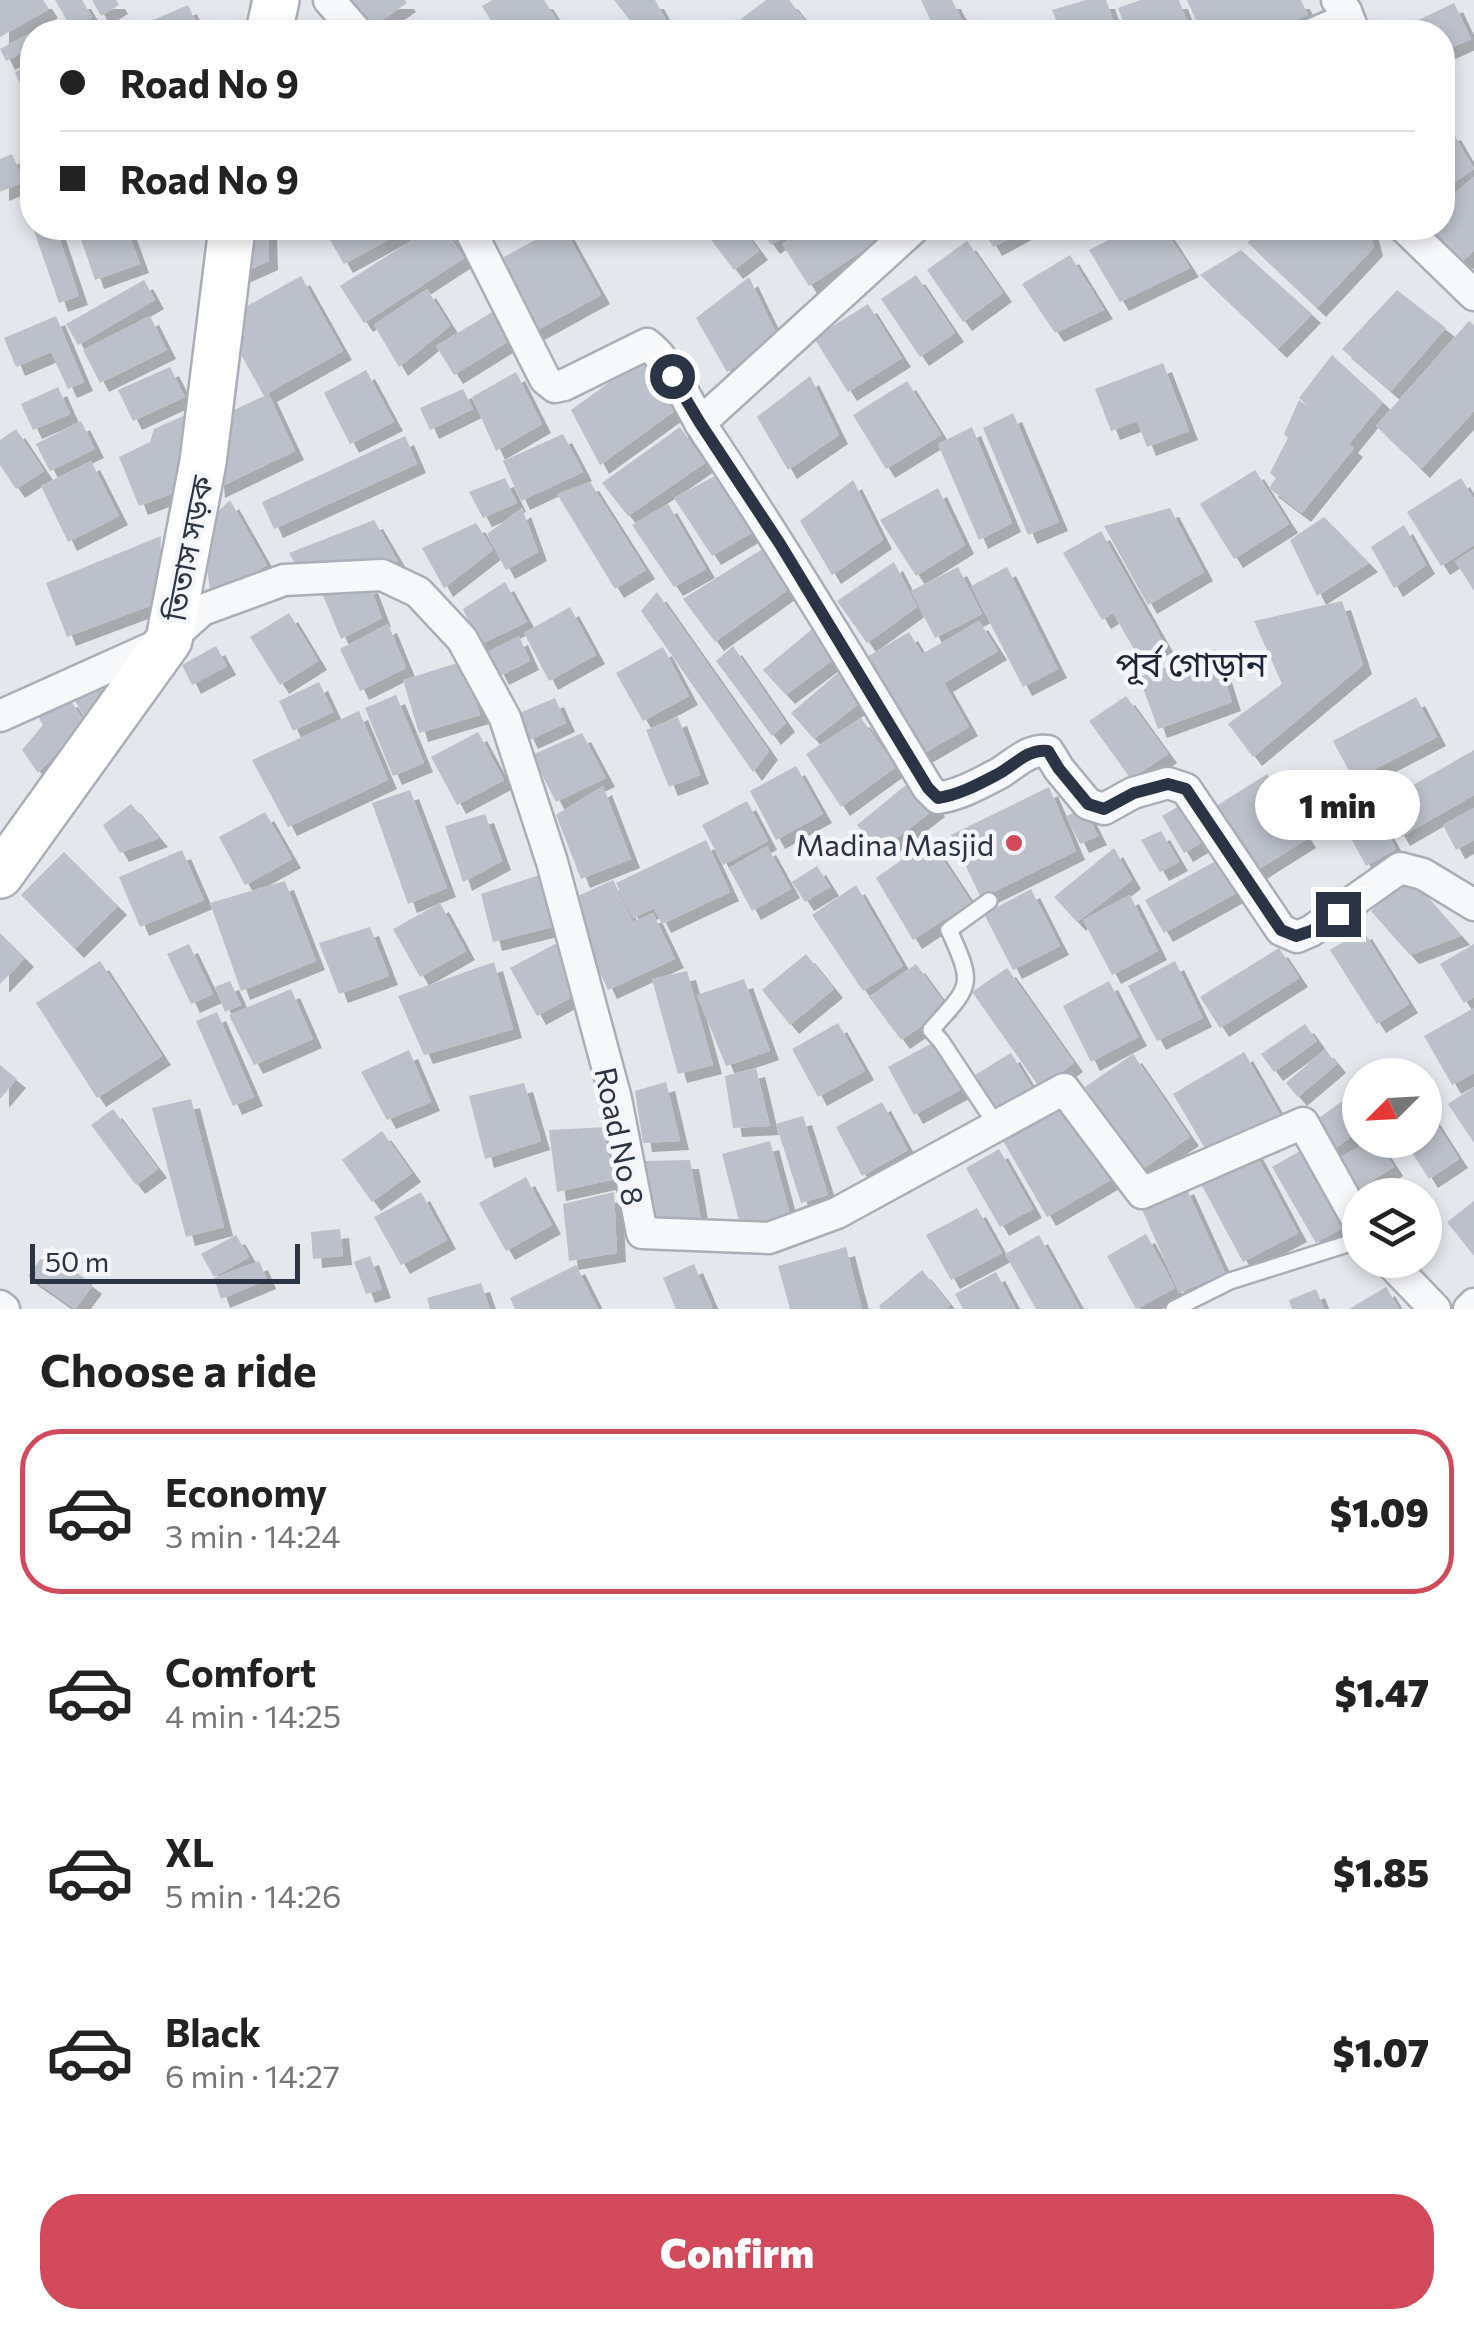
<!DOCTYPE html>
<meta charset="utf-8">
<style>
body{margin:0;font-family:Commissioner,"Noto Sans Bengali",sans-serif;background:#f2f2f2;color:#222;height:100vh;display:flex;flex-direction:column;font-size:38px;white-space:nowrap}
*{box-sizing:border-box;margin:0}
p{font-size:32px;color:#767676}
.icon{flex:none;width:55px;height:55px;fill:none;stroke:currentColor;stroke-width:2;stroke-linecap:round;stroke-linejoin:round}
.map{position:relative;height:1309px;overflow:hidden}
.drawer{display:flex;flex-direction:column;background:#fff;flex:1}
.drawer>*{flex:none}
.guide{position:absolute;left:20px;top:20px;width:1435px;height:220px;border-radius:40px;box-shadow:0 5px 15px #0003;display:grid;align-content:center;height:220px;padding:0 40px;background:#fff}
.needle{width:65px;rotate:246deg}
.fabs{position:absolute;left:1342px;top:1058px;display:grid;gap:20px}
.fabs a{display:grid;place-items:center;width:100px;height:100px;border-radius:50%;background:#fff;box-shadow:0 5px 15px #0003;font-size:50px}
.scale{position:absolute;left:30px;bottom:25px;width:270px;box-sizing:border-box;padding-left:10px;border:5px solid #2b3445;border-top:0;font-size:28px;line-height:35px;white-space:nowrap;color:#2b3445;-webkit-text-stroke:8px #f4f6f9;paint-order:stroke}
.end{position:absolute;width:45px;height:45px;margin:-22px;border:12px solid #2b3445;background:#fff;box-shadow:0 0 0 5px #fff}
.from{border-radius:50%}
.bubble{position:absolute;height:70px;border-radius:35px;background:#fff;box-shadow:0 5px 15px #0003;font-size:32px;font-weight:800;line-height:70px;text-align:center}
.guide b{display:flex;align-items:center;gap:35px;height:95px;font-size:38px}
.guide b+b{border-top:2px solid #e0e0e0}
.guide i{width:25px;height:25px;background:#222}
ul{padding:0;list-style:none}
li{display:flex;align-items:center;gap:30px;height:165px;margin:0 20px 15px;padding:0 20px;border:5px solid transparent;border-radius:40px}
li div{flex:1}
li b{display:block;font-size:38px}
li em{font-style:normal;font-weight:800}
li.on{border-color:#d1495b}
li>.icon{width:90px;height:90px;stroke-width:1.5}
h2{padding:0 40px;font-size:45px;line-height:120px}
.cta{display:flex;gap:20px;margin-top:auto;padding:20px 40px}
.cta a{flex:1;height:115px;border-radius:40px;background:#d1495b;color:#fff;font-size:40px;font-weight:800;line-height:115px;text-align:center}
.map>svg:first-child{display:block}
</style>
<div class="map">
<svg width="1474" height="1309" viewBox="0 0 1474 1309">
<defs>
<filter id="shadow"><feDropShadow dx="9" dy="9" stdDeviation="0" flood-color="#0004"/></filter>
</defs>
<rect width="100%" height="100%" fill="#e4e7ec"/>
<g fill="#bbc0ca" filter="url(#shadow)">
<path d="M0,0H43L49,9L0,37Z"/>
<path d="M55,0H82L92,17L72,29Z"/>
<path d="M92,0H116L119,5L101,16Z"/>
<path d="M340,0H405L407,3L365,32Z"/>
<path d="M493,0H544L560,25L548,32H498L482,6Z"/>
<path d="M614,0H655L667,22L648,32H639Z"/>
<path d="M766,0H789L814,32H724Z"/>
<path d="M921,0H952L968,32H936Z"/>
<path d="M1086,0H1106L1117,32H1061L1052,10Z"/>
<path d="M1141,0H1179L1191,32H1127L1118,8Z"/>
<path d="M1187,0H1301L1308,15L1264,32H1201Z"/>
<path d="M1454,3L1471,39L1442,52V32H1393Z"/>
<path d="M188,5L200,32H125Z"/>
<path d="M49,23L55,32H32V47L6,61L0,49Z"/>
<path d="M32,65V111L15,72Z"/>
<path d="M1452,131L1474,169L1442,191V135Z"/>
<path d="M12,154L24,182L0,192V159Z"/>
<path d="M1474,177V251L1458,265L1421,228H1442V203Z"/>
<path d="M33,228H56L79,296L59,303Z"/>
<path d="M77,228H127L140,264L95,280Z"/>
<path d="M246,228H268L269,261L240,274Z"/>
<path d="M323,228H410L344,264Z"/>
<path d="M431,228H444L464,258L364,323L340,286Z"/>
<path d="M557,228H564L601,295L532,333L493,263Z"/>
<path d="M702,228H742L759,251L734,270Z"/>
<path d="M759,228H797L771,245Z"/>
<path d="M806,228H879L885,236L809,286L782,244Z"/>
<path d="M982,228H1028L993,247Z"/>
<path d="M1132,228H1164L1190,268L1120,302L1089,250Z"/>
<path d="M1274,228H1369L1374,247L1317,308L1247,242Z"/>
<path d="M967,241L1003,293L963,322L927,270Z"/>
<path d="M1241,250L1312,314L1278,349L1200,275Z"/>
<path d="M1070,255L1104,310L1055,333L1022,284Z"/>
<path d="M916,275L955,333L920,357L881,299Z"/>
<path d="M301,276L343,351L268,393L295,451L216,489L210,421L264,396L222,320Z"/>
<path d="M749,277L778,337L727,372L696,318Z"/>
<path d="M144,280L155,300L78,345L66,324Z"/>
<path d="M427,289L450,326L399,367L374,325Z"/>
<path d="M1397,290L1446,328L1391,391L1342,349Z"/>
<path d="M868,304L902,358L848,392L814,338Z"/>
<path d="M494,311L512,339L454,375L436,346Z"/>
<path d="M56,316L84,382L68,389L51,352L16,367L4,338Z"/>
<path d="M150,316L167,350L100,383L83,350Z"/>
<path d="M1469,321L1474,325V411L1421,469L1376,426Z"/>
<path d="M649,354L683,405L600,465L571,410Z"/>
<path d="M1332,355L1383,402L1349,444L1354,448L1302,513L1269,488L1276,478L1270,473L1288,438L1284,434L1299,400L1309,407L1299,398Z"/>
<path d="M1163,363L1189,431L1147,447L1137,421L1111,431L1095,389Z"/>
<path d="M170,367L185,397L133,421L118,390Z"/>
<path d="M366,370L394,422L350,444L324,393Z"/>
<path d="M516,372L542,424L496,451L472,397Z"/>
<path d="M810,376L839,435L788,470L757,417Z"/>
<path d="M907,381L941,435L886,469L853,415Z"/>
<path d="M58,387L70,414L33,430L21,404Z"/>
<path d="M463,389L473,409L430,430L420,408Z"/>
<path d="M192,412L182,490L139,506L119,457L150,442L154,429Z"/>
<path d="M1013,413L1059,522L1028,535L983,428Z"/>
<path d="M81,421L95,449L50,471L36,444Z"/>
<path d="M680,427L705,463L628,516L602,483Z"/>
<path d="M972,427L1012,523L979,540L938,444Z"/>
<path d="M16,429L44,471L16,489L0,465V440Z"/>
<path d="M563,434L583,472L521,501L503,461Z"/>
<path d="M405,436L417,464L274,529L262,502Z"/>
<path d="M91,461L119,516L68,542L41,486Z"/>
<path d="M1255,470L1289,524L1234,559L1200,504Z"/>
<path d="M724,471L758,529L712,556L674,498Z"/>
<path d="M505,478L517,503L483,518L469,492Z"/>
<path d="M1461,478L1474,499V545L1441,566L1407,512Z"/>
<path d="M853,480L883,540L832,575L800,521Z"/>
<path d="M590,482L646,570L615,589L557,494Z"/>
<path d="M938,488L965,545L916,576L880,520Z"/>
<path d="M230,500L267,565L211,598L202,527Z"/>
<path d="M668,504L706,569L674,587L632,525Z"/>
<path d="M522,508L538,552L506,570L487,534Z"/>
<path d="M1170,508L1204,572L1148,605L1104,526Z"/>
<path d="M1324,517L1369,563L1317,596L1290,540Z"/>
<path d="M374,520L398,561L384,571L303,577L289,553Z"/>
<path d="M476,523L493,550L444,588L422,548Z"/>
<path d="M1404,525L1426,565L1394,588L1371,547Z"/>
<path d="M1101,531L1164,643L1139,658L1113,613L1102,620L1063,553Z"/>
<path d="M161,536L158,603L67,637L46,583Z"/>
<path d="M764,548L793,586L715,642L683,599Z"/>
<path d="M1474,549V591L1455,561Z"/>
<path d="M894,562L917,607L867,643L837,601Z"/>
<path d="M958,567L982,614L935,638L911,591Z"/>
<path d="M1007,567L1058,669L1023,687L971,586Z"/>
<path d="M505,582L527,622L479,645L463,609Z"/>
<path d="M369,584L382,618L341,639L322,593Z"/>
<path d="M657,592L769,751L753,772L641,611Z"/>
<path d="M1342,601L1363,665L1253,757L1228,724L1282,684L1254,621Z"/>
<path d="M570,607L596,655L549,681L524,633Z"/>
<path d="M289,613L318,661L280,685L250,637Z"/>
<path d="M823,620L842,653L786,695L763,670Z"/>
<path d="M979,621L998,651L944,683L969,727L916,758L860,661L909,632L922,654Z"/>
<path d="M388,624L406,668L360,691L340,649Z"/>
<path d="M519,636L530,661L500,676L488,652Z"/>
<path d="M216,646L227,666L192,685L182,665Z"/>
<path d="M733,646L786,723L772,736L716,661Z"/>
<path d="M663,647L689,696L643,721L616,673Z"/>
<path d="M1215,649L1232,702L1158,729L1139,677Z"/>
<path d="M464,661L480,715L419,733L403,680Z"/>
<path d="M130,662L88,723L71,694Z"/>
<path d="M845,667L866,698L814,739L791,713Z"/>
<path d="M319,682L333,712L293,731L279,701Z"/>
<path d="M396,695L424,763L393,776L365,708Z"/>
<path d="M1126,696L1168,754L1131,779L1089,721Z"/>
<path d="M1416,697L1437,737L1354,780L1333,741Z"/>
<path d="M69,698L85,723L38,773L22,750L43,725L34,710Z"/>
<path d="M555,698L566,723L529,740L517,714Z"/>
<path d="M359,711L388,780L288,827L252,760Z"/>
<path d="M678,717L700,775L669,787L646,730Z"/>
<path d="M861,718L896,767L841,807L806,754Z"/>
<path d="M478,732L504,780L457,805L431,757Z"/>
<path d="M582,733L606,778L556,802L532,755Z"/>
<path d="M1474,750V795L1401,837L1382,803Z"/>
<path d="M796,766L823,814L776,840L750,791Z"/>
<path d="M1267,774L1307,839L1253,873L1213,808Z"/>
<path d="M917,776L936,808L880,851L857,825Z"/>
<path d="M603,786L631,859L581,879L556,815Z"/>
<path d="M1049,787L1076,851L981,898L951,835Z"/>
<path d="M410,790L447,888L408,904L372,803Z"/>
<path d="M747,801L768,841L723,865L702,825Z"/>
<path d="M1184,803L1206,840L1184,853L1162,816Z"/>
<path d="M131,804L159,838L120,853L103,825Z"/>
<path d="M1084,808L1098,836L1080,844L1066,816Z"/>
<path d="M1474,808V840L1456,850L1443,825Z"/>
<path d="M265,812L292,859L245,885L219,837Z"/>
<path d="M1376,812L1396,849L1366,866L1346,829Z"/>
<path d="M485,814L502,861L463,882L445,826Z"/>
<path d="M1161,831L1179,862L1160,872L1141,840Z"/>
<path d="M706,840L730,892L662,924L654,908L633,918L616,883Z"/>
<path d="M930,840L971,902L913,940L876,878Z"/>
<path d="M767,846L791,889L752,911L729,868Z"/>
<path d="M1114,848L1132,880L1077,922L1054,897Z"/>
<path d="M182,850L204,900L140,927L119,877Z"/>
<path d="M64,852L118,906L75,949L21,895Z"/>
<path d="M1221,858L1240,891L1164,933L1145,900Z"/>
<path d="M817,866L830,887L805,902L792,882Z"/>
<path d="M549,872L560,925L493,942L481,894Z"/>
<path d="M1409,877L1461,936L1410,955L1371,911Z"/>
<path d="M613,880L633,922L653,913L675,959L608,990L567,901Z"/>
<path d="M285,881L316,961L241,991L210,903Z"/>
<path d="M856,885L903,966L863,991L812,915Z"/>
<path d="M1031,889L1060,946L1013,970L984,914Z"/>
<path d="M1130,895L1158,951L1112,975L1083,920Z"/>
<path d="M440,903L466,951L420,977L393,929Z"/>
<path d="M370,927L389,976L339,994L319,943Z"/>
<path d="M1363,930L1409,1004L1377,1024L1330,950Z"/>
<path d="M0,933L25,958L0,984Z"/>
<path d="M557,943L583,991L537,1016L510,968Z"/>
<path d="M189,944L213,994L191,1004L167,954Z"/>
<path d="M1474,944V997L1464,1003L1440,964Z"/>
<path d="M1279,948L1299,978L1220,1028L1200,997Z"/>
<path d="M806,954L834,989L790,1025L762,990Z"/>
<path d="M100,961L162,1056L97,1098L36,1003Z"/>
<path d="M1175,961L1203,1018L1157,1041L1128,986Z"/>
<path d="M494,962L513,1029L424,1055L398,996Z"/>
<path d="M916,964L948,1008L901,1040L869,997Z"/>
<path d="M1007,968L1074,1063L1040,1088L972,992Z"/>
<path d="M687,971L713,1065L678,1074L652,979Z"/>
<path d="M744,979L770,1051L726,1066L697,995Z"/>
<path d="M230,981L241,1005L225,1012L215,987Z"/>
<path d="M1109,981L1138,1037L1091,1062L1063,1006Z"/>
<path d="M291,989L313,1039L254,1065L229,1015Z"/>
<path d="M1474,1008V1073L1452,1085L1424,1036Z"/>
<path d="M217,1012L254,1097L233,1106L196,1021Z"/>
<path d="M838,1023L865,1071L818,1097L792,1049Z"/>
<path d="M1305,1024L1317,1041L1274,1072L1261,1054Z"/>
<path d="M934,1042L960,1090L914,1115L888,1067Z"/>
<path d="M1325,1049L1337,1064L1298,1097L1286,1083Z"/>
<path d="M409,1050L431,1102L387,1120L361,1072Z"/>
<path d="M1244,1052L1283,1120L1213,1162L1173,1094Z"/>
<path d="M1011,1053L1034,1091L993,1116L970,1078Z"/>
<path d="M1133,1054L1190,1137L1141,1170L1085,1087Z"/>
<path d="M1396,1060L1406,1075H1372Z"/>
<path d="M0,1065L17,1079L0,1099Z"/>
<path d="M756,1068L770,1126L733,1128L725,1076Z"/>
<path d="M666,1082L680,1141L643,1143L635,1091Z"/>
<path d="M524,1083L541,1141L485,1159L469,1096Z"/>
<path d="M1474,1087V1143L1448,1104Z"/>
<path d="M1351,1095L1360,1108V1130L1333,1150L1313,1122Z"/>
<path d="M191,1099L224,1227L186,1237L152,1108Z"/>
<path d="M1067,1101L1112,1179L1047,1217L1002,1139Z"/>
<path d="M882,1102L908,1150L862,1176L836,1127Z"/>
<path d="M1425,1106L1459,1159L1429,1179L1404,1140H1425Z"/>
<path d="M113,1109L158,1169L136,1185L91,1125Z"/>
<path d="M803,1116L828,1195L801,1203L776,1124Z"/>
<path d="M607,1127L616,1179L557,1192L549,1130Z"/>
<path d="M382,1131L412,1173L372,1202L342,1160Z"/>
<path d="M1370,1140H1377L1394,1167L1357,1190L1338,1159Z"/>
<path d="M770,1141L790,1215L741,1228L722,1154Z"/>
<path d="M999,1149L1033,1209L1000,1227L966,1168Z"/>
<path d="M1254,1150L1298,1233L1243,1262L1199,1180Z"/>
<path d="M1300,1151L1344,1227L1316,1243L1272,1167Z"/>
<path d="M690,1160L702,1227L651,1226L646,1161Z"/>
<path d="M526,1177L552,1225L506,1251L479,1203Z"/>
<path d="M1185,1185L1225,1273L1179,1293L1140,1205Z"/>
<path d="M421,1192L447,1240L401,1265L374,1217Z"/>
<path d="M614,1192L617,1253L569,1261L563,1204Z"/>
<path d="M1474,1201V1256L1447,1222Z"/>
<path d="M977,1208L1002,1253L951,1280L926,1235Z"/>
<path d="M340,1229L343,1256L313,1259L311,1232Z"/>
<path d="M1146,1234L1175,1288L1136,1309L1107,1256Z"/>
<path d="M236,1235L249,1257L214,1277L201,1254Z"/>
<path d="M1039,1235L1080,1309H1036L1005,1254Z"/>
<path d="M846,1247L862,1309H790L778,1266Z"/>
<path d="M47,1250L93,1285L75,1309L28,1276Z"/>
<path d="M370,1256L382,1289L366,1294L354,1262Z"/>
<path d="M259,1261L267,1280L221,1299L214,1278Z"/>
<path d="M694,1264L713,1309H676L663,1278Z"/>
<path d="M576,1265L598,1309H515L510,1298Z"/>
<path d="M922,1270L950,1305L946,1309H881L879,1306Z"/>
<path d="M996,1272L1016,1309H963L955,1294Z"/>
<path d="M481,1283L490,1309H430L427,1298Z"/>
<path d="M1386,1287L1399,1309H1349Z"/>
<path d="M1316,1289L1324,1309H1292L1289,1300Z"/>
</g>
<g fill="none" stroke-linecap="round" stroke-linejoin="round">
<g stroke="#a9aeb7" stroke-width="20">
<g id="lane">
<path d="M1298,32L1346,11"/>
<path d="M989,901L949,930C975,987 971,985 931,1030L941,1041L997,1126"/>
<path d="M1174,1309L1230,1281L1360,1240"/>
</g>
</g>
<g stroke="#a9aeb7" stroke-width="35">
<g id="street">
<path d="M329,0L357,32"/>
<path d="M1337,0L1346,11L1354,32"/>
<path d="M469,228L545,379L555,387L564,385L647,344C674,365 687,404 706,432C784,549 856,668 928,788L938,798C959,795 979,784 998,774C1015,764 1029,748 1048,751L1059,769L1088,804L1104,809L1133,793L1168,783L1186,789L1281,930L1297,937L1311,931L1400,868L1423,874L1474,905"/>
<path d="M1405,228L1474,295"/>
<path d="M700,423L914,228"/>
<path d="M0,716L169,640L202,610L284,580L382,575L418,592L462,639L505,718L552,862L616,1099L642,1233L769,1238L837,1213L1064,1089L1142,1193L1303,1123L1360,1225"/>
<path d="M1388,1260L1435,1309"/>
<path d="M0,1306L4,1309"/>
<path d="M1469,1309L1474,1304"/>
</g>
</g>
<g stroke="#a9aeb7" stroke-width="50">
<g id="secondary">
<path d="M269,32L276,0"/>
<path d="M0,875L169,640L203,462L232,228"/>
</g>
</g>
<use href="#lane" stroke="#f7f8fa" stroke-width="15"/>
<use href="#street" stroke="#f7f8fa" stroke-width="30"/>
<use href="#secondary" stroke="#fff" stroke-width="45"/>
</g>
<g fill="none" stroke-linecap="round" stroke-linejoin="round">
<path stroke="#2b3445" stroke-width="12" d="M672,376L700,423L780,544L928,788L938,798C959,795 979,784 998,774C1015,765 1028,748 1048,751L1059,769L1088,804L1104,809L1134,793L1168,784L1186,789L1281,930L1296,936L1311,931L1338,914"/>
</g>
<circle fill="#d1495b" stroke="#f4f6f9" stroke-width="4" cx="1014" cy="843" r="10"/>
<g text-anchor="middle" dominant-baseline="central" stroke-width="9" stroke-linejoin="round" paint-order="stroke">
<g font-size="30" fill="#2b3445" stroke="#f4f6f9">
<text transform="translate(187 548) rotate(-79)">তিতাস সড়ক</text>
<text transform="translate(621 1136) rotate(78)">Road No 8</text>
</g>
<g font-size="30" fill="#2b3445" stroke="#f4f6f9" text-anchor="end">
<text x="994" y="843">Madina Masjid</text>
</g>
<g font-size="35" fill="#1d2536" stroke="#f4f6f9">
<text x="1191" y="662">পূর্ব গোড়ান</text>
</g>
</g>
</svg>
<div class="fabs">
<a><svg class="needle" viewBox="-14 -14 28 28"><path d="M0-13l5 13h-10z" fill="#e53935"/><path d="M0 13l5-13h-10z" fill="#767676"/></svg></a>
<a><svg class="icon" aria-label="layers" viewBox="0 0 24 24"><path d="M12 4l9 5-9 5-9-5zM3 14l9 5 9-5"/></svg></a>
</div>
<div class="scale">50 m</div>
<i class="end from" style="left:672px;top:376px"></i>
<i class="end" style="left:1338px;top:914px"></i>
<div class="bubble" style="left:1255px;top:770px;width:165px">1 min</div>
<div class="guide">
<b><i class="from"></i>Road No 9</b>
<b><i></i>Road No 9</b>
</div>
</div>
<section class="drawer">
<h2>Choose a ride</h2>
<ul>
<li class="on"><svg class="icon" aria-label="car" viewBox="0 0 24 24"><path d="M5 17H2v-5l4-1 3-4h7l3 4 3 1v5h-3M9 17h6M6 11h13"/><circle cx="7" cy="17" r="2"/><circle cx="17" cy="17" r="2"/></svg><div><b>Economy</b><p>3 min · 14:24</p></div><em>$1.09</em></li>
<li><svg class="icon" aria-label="car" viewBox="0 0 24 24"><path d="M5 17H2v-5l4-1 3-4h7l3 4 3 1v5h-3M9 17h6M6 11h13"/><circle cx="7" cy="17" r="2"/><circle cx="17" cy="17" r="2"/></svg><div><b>Comfort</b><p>4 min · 14:25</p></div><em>$1.47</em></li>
<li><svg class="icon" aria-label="car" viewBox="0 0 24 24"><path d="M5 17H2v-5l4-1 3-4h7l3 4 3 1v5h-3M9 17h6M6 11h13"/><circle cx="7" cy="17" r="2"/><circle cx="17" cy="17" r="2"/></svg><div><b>XL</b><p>5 min · 14:26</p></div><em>$1.85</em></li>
<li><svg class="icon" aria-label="car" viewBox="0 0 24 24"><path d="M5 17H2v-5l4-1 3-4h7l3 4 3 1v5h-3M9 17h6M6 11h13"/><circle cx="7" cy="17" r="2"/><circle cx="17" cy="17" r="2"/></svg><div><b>Black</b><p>6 min · 14:27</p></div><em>$1.07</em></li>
</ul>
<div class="cta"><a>Confirm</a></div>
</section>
